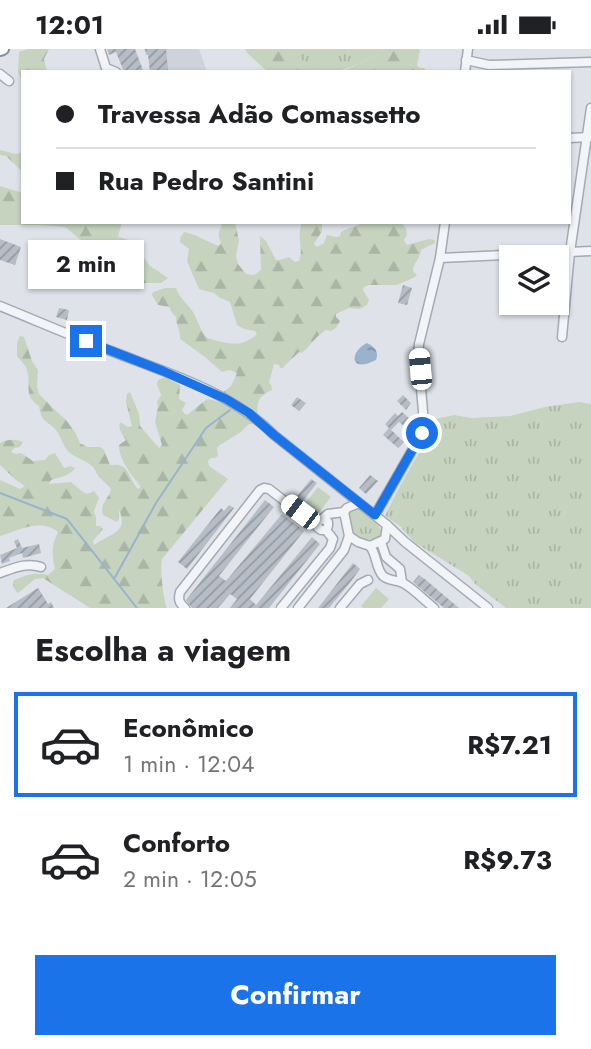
<!DOCTYPE html>
<html lang="pt">
<meta charset="utf-8">
<style>
body{margin:0;font-family:Jost,sans-serif;background:#f6f6f6;color:#202124;height:100vh;display:flex;flex-direction:column;font-size:26px;white-space:nowrap}
*{box-sizing:border-box;margin:0}
p{font-size:23px;color:#757577}
.icon{flex:none;width:38px;height:38px;fill:none;stroke:currentColor;stroke-width:2;stroke-linecap:round;stroke-linejoin:round}
.map{position:relative;height:559px;overflow:hidden}
.panel{display:flex;flex-direction:column;background:#fff;flex:1}
.panel>*{flex:none}
.hud{position:absolute;left:21px;top:21px;width:550px;height:154px;border-radius:0px;box-shadow:0 2px 5px #0004;display:grid;align-content:center;height:154px;padding:0 35px;background:#fff}
.controls{position:absolute;left:499px;top:196px;display:grid;gap:14px}
.controls a{display:grid;place-items:center;width:70px;height:70px;border-radius:0px;background:#fff;box-shadow:0 2px 5px #0004;font-size:35px}
.end{position:absolute;width:32px;height:32px;margin:-16px;border:9px solid #1a73e8;background:#fff;box-shadow:0 0 0 4px #fff}
.from{border-radius:50%}
.bubble{position:absolute;height:49px;border-radius:0px;background:#fff;box-shadow:0 2px 5px #0004;font-size:23px;font-weight:700;line-height:49px;text-align:center}
.car{position:absolute;width:21px;height:42px;margin:-21px -10px;border-radius:9px;box-shadow:0 0 5px 2px #0007;background:linear-gradient(#fff 24%,#345 0 40%,#fff 0 76%,#345 0 86%,#fff 0)}
.hud b{display:flex;align-items:center;gap:24px;height:66px;font-size:26px}
.hud b+b{border-top:2px solid #e0e0e0}
.hud i{width:18px;height:18px;background:#202124}
ul{padding:0;list-style:none}
li{display:flex;align-items:center;gap:21px;height:105px;margin:0 14px 10px;padding:0 21px;border:4px solid transparent;border-radius:0px}
li div{flex:1}
li b{display:block;font-size:26px}
li em{font-style:normal;font-weight:700}
li.on{border-color:#1a73e8}
li>.icon{width:63px;height:63px;stroke-width:1.5}
h2{padding:0 35px;font-size:32px;line-height:84px}
.action{display:flex;gap:14px;margin-top:auto;padding:14px 35px}
.action a{flex:1;height:80px;border-radius:0px;background:#1a73e8;color:#fff;font-size:28px;font-weight:700;line-height:80px;text-align:center}
.status{display:flex;justify-content:space-between;align-items:center;height:49px;padding:0 35px;background:#fff;direction:ltr}
.status svg{height:19px;fill:currentColor}
.map>svg:first-child{display:block}
</style>
<div class="status"><b>12:01</b><svg viewBox="0 0 49 12"><path d="M0 12V9h3v3zM5 12V6h3v6zM10 12V3h3v9zM15 12V0h3v12zM26 1h20v11H26zM47 4h2v5h-2z"/></svg></div>
<div class="map">
<svg width="591" height="559" viewBox="0 0 591 559">
<defs>
<pattern id="grass-tufts" width="24" height="20" patternUnits="userSpaceOnUse" patternTransform="scale(1.75)"><rect width="24" height="20" fill="#c5d3bf"/><path d="M3 7l-1-3M5 7V3M7 7l1-3M15 17l-1-3M17 17v-4M19 17l1-3" fill="none" stroke="#a9b6a5"/></pattern>
<pattern id="forest-firs" width="22" height="20" patternUnits="userSpaceOnUse" patternTransform="scale(1.75)"><rect width="22" height="20" fill="#c5d3bf"/><path d="M5 1l3.5 6h-7zM16 11l3.5 6h-7z" fill="#a9b6a5"/></pattern>
<pattern id="water-ripples" width="26" height="14" patternUnits="userSpaceOnUse" patternTransform="scale(1.75)"><rect width="26" height="14" fill="#98b3cb"/><path d="M2 4q2-2 4 0t4 0M15 11q2-2 4 0t4 0" fill="none" stroke="#7c92a6"/></pattern>
<pattern id="building-hatch" width="6" height="6" patternUnits="userSpaceOnUse" patternTransform="scale(1.75)"><rect width="6" height="6" fill="#b6bdc6"/><path d="M-1 1l2-2M0 6l6-6M5 7l2-2" fill="none" stroke="#949aa2"/></pattern>
</defs>
<rect width="100%" height="100%" fill="#dfe3e9"/>
<path fill="#cdd2db" d="M152,0H199L207,23H154Z"/>
<g fill="url(#grass-tufts)">
<path d="M290,0H384L380,4C341,23 325,36 290,0Z"/>
<path d="M579,353L591,355V559H506L475,535L469,527L414,493L400,477L385,467C393,450 403,432 412,416C420,402 429,390 430,374L435,370L454,366L471,369L510,367L545,358Z"/>
<path d="M356,458C366,466 384,474 381,487C370,493 363,491 352,485L348,464L350,460Z"/>
</g>
<g fill="url(#forest-firs)">
<path d="M28,0H49L44,10L47,23H23V34L18,23L19,3Z"/>
<path d="M245,0H290C301,11 313,20 328,23H268L248,5Z"/>
<path d="M384,0H419L420,2L417,16L420,19H424L428,23H342L380,4Z"/>
<path d="M0,101L16,105L23,103V123L6,107L0,106Z"/>
<path d="M0,137L23,144V173H122L118,188L132,192L150,217L168,229L161,234H139L121,227L93,201L65,178L43,176H0Z"/>
<path d="M214,173H235L239,192L236,207L238,215L246,225L254,226L261,221L260,187L266,192L276,211H280L289,208L295,213L299,212C304,198 296,190 302,173H322V182L314,195L317,198L324,194L327,186L336,188L340,187L341,183C347,178 357,179 362,173H400L406,179L407,186L404,191L407,196L429,190L435,191V194L421,201C420,210 413,214 413,222L417,226L415,228L397,236H369L364,238L363,241L369,251L367,256L360,260L349,259L336,265V268L340,272L336,279L331,282L326,281C316,287 311,296 302,304L299,303C294,309 288,312 283,319H280L279,316L274,315L269,334L271,335L272,341C259,347 256,352 258,366L222,344L231,337L237,324L230,321L222,323L205,308L180,290C181,282 176,277 176,268L173,265L169,258L158,256L152,246L153,243L165,239H176C180,250 187,254 193,263C198,272 200,281 207,289C226,294 241,300 257,285L255,282L244,280L237,276L230,253L220,249L214,244L199,240L187,212L189,200L180,193V189L184,183C196,185 207,193 219,197L221,194C218,186 218,183 222,176Z"/>
<path d="M20,287L24,288L32,312L38,321L37,337L39,345L54,360L66,371L75,383L80,394L87,398H100L104,401L110,416C114,416 118,415 122,417C129,420 132,435 138,440L141,438C132,426 119,412 119,396L126,391C122,385 118,380 120,373L128,378L132,377L126,353L127,345L130,343L139,365L140,377L159,399L162,396L155,373L158,357L157,353L161,346L157,335L158,331L165,328L180,336L179,350L186,354L182,361L184,364L187,366L207,350C224,352 240,363 253,375H249L241,383L220,396L217,399L218,407L215,409H211L208,412L209,417L228,430L162,510C160,520 163,550 167,559H90L43,529L35,530L18,544C14,541 12,536 14,531C26,526 35,523 48,526L55,520C52,507 51,496 58,483C40,469 20,481 0,487V431L20,440L25,437L16,431L0,416V394C8,390 15,390 23,393L20,398L14,399L11,403L15,405L21,404L33,412L45,411L49,406L55,404L64,419L70,417L75,419C70,427 60,428 51,431L49,435L71,433L83,443L87,445L94,442L99,449L94,462L96,469V477H100L103,480L93,492L94,496C108,485 130,484 119,461V470L117,473L103,466C99,455 109,450 111,440C107,435 103,432 99,428C96,425 96,421 93,418C88,412 75,409 69,403C62,397 61,385 54,379C43,369 42,373 39,357C22,345 32,336 27,321C26,316 20,311 17,307V294Z"/>
</g>
<g fill="#c5d3bf">
<path d="M318,438L331,448L317,466L304,456Z"/>
<path d="M376,539L389,550L381,559H363L361,557Z"/>
</g>
<path fill="url(#water-ripples)" d="M367,294C375,298 379,303 376,311C348,325 350,302 367,294Z"/>
<g fill="none" stroke-linecap="round" stroke-linejoin="round">
<g stroke="#98b3cb" stroke-width="2">
<path d="M0,444L67,470L137,559"/>
<path d="M114,530L156,454L206,379L230,361"/>
</g>
</g>
<g fill="url(#building-hatch)">
<path d="M107,0H135L143,21L124,23L116,3L109,6Z"/>
<path d="M145,0H166L168,21L150,23L148,6H146Z"/>
<path d="M0,190L21,198L15,216L0,211Z"/>
<path d="M403,236L412,239L407,256L398,254Z"/>
<path d="M59,259L69,261L67,271L56,268Z"/>
<path d="M403,346L411,354L406,361L397,352Z"/>
<path d="M297,348L306,354L299,362L291,356Z"/>
<path d="M402,363L409,369L406,373L407,374L404,377L399,373L391,381L385,375L395,364L398,367Z"/>
<path d="M389,379L404,393L398,399L383,386Z"/>
<path d="M370,426L378,432L366,445L359,439Z"/>
<path d="M311,430L317,434L303,452L297,447Z"/>
<path d="M265,451L274,458L219,527L226,532L282,465L304,482L250,550L256,556L312,488L320,495L269,559H230L237,550L230,545L218,559H192L186,551Z"/>
<path d="M229,456L234,459L187,520L178,513L221,459L224,462Z"/>
<path d="M18,490L22,499L39,495L41,504L23,509L22,504L9,509L10,512L2,515L0,506L17,499L14,492Z"/>
<path d="M353,514L360,520L349,535L329,559H318Z"/>
<path d="M419,526L426,531L459,559H444L413,533Z"/>
<path d="M38,539L48,555L51,553L54,559H6Z"/>
</g>
<g fill="none" stroke-linecap="round" stroke-linejoin="round">
<g stroke="#a4aab3" stroke-width="11">
<g id="minor">
<path d="M100,0L106,19L116,23"/>
<path d="M466,11L489,16L591,13"/>
<path d="M465,23L468,0"/>
<path d="M0,25L9,32"/>
<path d="M569,89L591,88"/>
<path d="M440,209L591,202"/>
<path d="M0,257C37,272 74,288 111,302C167,324 230,342 274,386L387,476L405,493L488,559"/>
<path d="M562,288L570,203L591,59"/>
<path d="M375,466L422,384L423,363L418,304L419,295L440,209L445,173"/>
<path d="M322,470L328,465L344,463"/>
<path d="M349,487L358,493L370,497L385,490L387,476"/>
<path d="M381,493L386,508L400,520L402,533"/>
<path d="M370,497C377,506 376,520 383,527C389,532 397,531 403,534C414,540 424,551 434,559"/>
<path d="M0,524C14,519 27,513 41,518"/>
<path d="M185,559C179,554 178,550 180,543L260,441L264,439L269,440L317,477"/>
<path d="M281,559L330,499L333,490L326,481H321L318,479L317,474L320,471L324,470L328,473V477L326,481"/>
<path d="M298,559L344,501L349,487L344,463L347,459L359,454"/>
<path d="M340,559L360,535L368,531"/>
</g>
</g>
<g stroke="#8591a0" stroke-width="14">
<path id="highway" d="M0,1L3,0"/>
</g>
<use href="#minor" stroke="#f2f4f7" stroke-width="8"/>
<use href="#highway" stroke="#fff" stroke-width="10"/>
</g>
<g fill="none" stroke-linecap="round" stroke-linejoin="round">
<path stroke="#1a73e8" stroke-width="9" d="M86,292L163,322L226,350L249,364L274,386L375,466L422,384"/>
</g>
</svg>
<div class="controls">
<a><svg class="icon" aria-label="layers" viewBox="0 0 24 24"><path d="M12 4l9 5-9 5-9-5zM3 14l9 5 9-5"/></svg></a>
</div>
<i class="end from" style="left:422px;top:384px"></i>
<i class="end" style="left:86px;top:292px"></i>
<div class="bubble" style="left:28px;top:191px;width:116px">2 min</div>
<i class="car" style="left:420px;top:320px;rotate:355deg"></i>
<i class="car" style="left:300px;top:463px;rotate:307deg"></i>
<div class="hud">
<b><i class="from"></i>Travessa Adão Comassetto</b>
<b><i></i>Rua Pedro Santini</b>
</div>
</div>
<section class="panel">
<h2>Escolha a viagem</h2>
<ul>
<li class="on"><svg class="icon" aria-label="car" viewBox="0 0 24 24"><path d="M5 17H2v-5l4-1 3-4h7l3 4 3 1v5h-3M9 17h6M6 11h13"/><circle cx="7" cy="17" r="2"/><circle cx="17" cy="17" r="2"/></svg><div><b>Econômico</b><p>1 min · 12:04</p></div><em>R$7.21</em></li>
<li><svg class="icon" aria-label="car" viewBox="0 0 24 24"><path d="M5 17H2v-5l4-1 3-4h7l3 4 3 1v5h-3M9 17h6M6 11h13"/><circle cx="7" cy="17" r="2"/><circle cx="17" cy="17" r="2"/></svg><div><b>Conforto</b><p>2 min · 12:05</p></div><em>R$9.73</em></li>
</ul>
<div class="action"><a>Confirmar</a></div>
</section>
